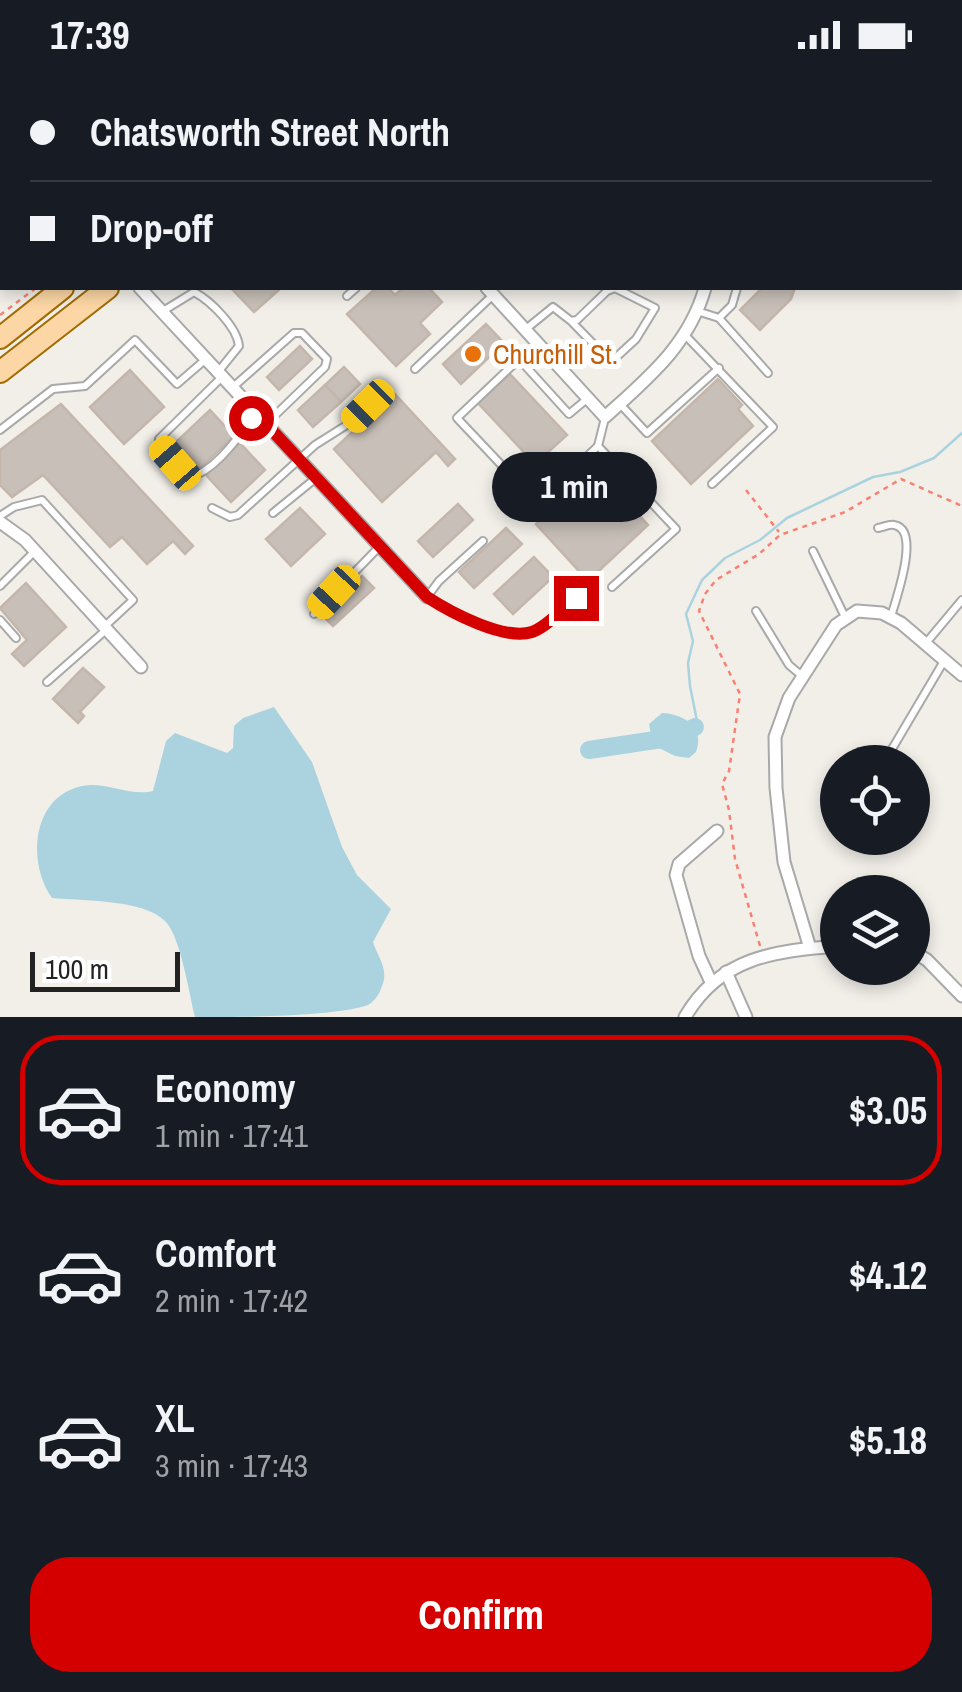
<!DOCTYPE html>
<meta charset="utf-8">
<style>
body{margin:0;font-family:"Archivo Narrow",sans-serif;background:#242831;color:#f1f3f6;height:100vh;display:flex;flex-direction:column;font-size:38px;white-space:nowrap}
*{box-sizing:border-box;margin:0}
p{font-size:32px;color:#9ea1a6}
.icon{flex:none;width:55px;height:55px;fill:none;stroke:currentColor;stroke-width:2;stroke-linecap:round;stroke-linejoin:round}
.map{position:relative;height:947px;overflow:hidden}
.sheet{display:flex;flex-direction:column;background:#171b24;flex:1}
.sheet>*{flex:none}
.top-card{position:absolute;left:0px;top:0px;width:962px;height:220px;box-shadow:0 5px 15px #0003;display:grid;align-content:center;height:220px;padding:0 30px;background:#171b24}
.buttons{position:absolute;left:820px;top:675px;display:grid;gap:20px}
.buttons a{display:grid;place-items:center;width:110px;height:110px;border-radius:50%;background:#171b24;box-shadow:0 5px 15px #0003;font-size:50px}
.scale{position:absolute;left:30px;bottom:25px;width:150px;box-sizing:border-box;padding-left:10px;border:5px solid #222;border-top:0;font-size:28px;line-height:35px;white-space:nowrap;color:#222;-webkit-text-stroke:8px #fff;paint-order:stroke}
.end{position:absolute;width:45px;height:45px;margin:-22px;border:12px solid #d40000;background:#fff;box-shadow:0 0 0 5px #fff}
.from{border-radius:50%}
.bubble{position:absolute;height:70px;border-radius:35px;background:#171b24;box-shadow:0 5px 15px #0003;font-size:32px;font-weight:800;line-height:70px;text-align:center}
.car{position:absolute;width:30px;height:60px;margin:-30px -15px;border-radius:12px;box-shadow:0 0 8px 2px #0007;background:linear-gradient(#f5c518 24%,#345 0 40%,#f5c518 0 76%,#345 0 86%,#f5c518 0)}
.top-card b{display:flex;align-items:center;gap:35px;height:95px;font-size:38px}
.top-card b+b{border-top:2px solid #363941}
.top-card i{width:25px;height:25px;background:#f1f3f6}
ul{padding:18px 0 0;list-style:none}
li{display:flex;align-items:center;gap:30px;height:150px;margin:0 20px 15px;padding:0 10px;border:5px solid transparent;border-radius:40px}
li div{flex:1}
li b{display:block;font-size:38px}
li em{font-style:normal;font-weight:800}
li.current{border-color:#d40000}
li>.icon{width:90px;height:90px;stroke-width:1.5}
.cta{display:flex;gap:20px;margin-top:auto;padding:20px 30px}
.cta a{flex:1;height:115px;border-radius:40px;background:#d40000;color:#fff;font-size:40px;font-weight:800;line-height:115px;text-align:center}
.status{display:flex;justify-content:space-between;align-items:center;height:70px;padding:0 50px;background:#171b24;direction:ltr}
.status svg{height:28px;fill:currentColor}
.map>svg:first-child{display:block}
</style>
<div class="status"><b>17:39</b><svg viewBox="0 0 49 12"><path d="M0 12V9h3v3zM5 12V6h3v6zM10 12V3h3v9zM15 12V0h3v12zM26 1h20v11H26zM47 4h2v5h-2z"/></svg></div>
<div class="map">
<svg width="962" height="947" viewBox="0 0 962 947">
<rect width="100%" height="100%" fill="#f2efe9"/>
<g fill="#aad3df">
<path d="M274,637L312,692L342,777L357,805L391,839L373,872C377,885 386,895 384,909C382,919 377,930 368,935C332,947 239,947 195,947C189,924 181,867 165,851C143,829 82,831 52,828C27,793 31,727 82,716C106,711 130,727 153,721L166,671L175,663L227,683L233,678L234,656L243,648Z"/>
<path d="M662,643C685,644 705,658 696,682L689,688L675,686L653,675L649,654Z"/>
</g>
<g fill="none" stroke-linecap="round" stroke-linejoin="round">
<path stroke="#aad3df" stroke-width="2.5" d="M695,657L697,651L690,616L688,593L693,571L686,544L702,510L725,488L760,470L787,448L873,407L900,402L934,388L962,363"/>
<path stroke="#aad3df" stroke-width="18" d="M589,680L675,667L695,657"/>
</g>
<g fill="#c7bfb8" stroke="#c4b6ab" stroke-width="2.5">
<path d="M231,218H281L254,242Z"/>
<path d="M376,218H388L395,225L403,218H429L442,232L420,253L430,264L396,296L347,244Z"/>
<path d="M762,218H795L791,229L760,260L740,240Z"/>
<path d="M486,254L504,273L461,314L443,294Z"/>
<path d="M300,276L312,289L279,320L267,307Z"/>
<path d="M344,297L360,314L341,332L325,315Z"/>
<path d="M130,300L164,337L124,374L90,337Z"/>
<path d="M510,304L567,365L535,394L478,333Z"/>
<path d="M718,309L742,335L738,339L753,356L691,414L652,371Z"/>
<path d="M325,315L341,332L313,357L298,340Z"/>
<path d="M394,323L455,389L448,396L436,382L382,432L334,379L362,353L366,358L372,354L367,348Z"/>
<path d="M61,334L193,476L185,484L173,471L147,494L122,467L110,477L43,405L12,427L0,415V380Z"/>
<path d="M210,340L234,366L200,398L176,372Z"/>
<path d="M240,373L265,400L231,432L206,405Z"/>
<path d="M596,399L648,455L588,511L536,454Z"/>
<path d="M458,434L473,450L433,487L418,471Z"/>
<path d="M300,438L325,464L291,496L266,469Z"/>
<path d="M506,458L522,474L474,518L459,502Z"/>
<path d="M534,487L553,507L513,544L494,524Z"/>
<path d="M362,506L374,518L333,556L321,544Z"/>
<path d="M26,513L66,557L24,596L12,584L27,570L0,538Z"/>
<path d="M83,598L104,617L80,642L84,646L78,653L53,629Z"/>
</g>
<g fill="none" stroke-linecap="round" stroke-linejoin="round">
<g stroke="#a9a9a9" stroke-width="10">
<g id="service">
<path d="M446,2L449,0"/>
<path d="M650,2L653,0"/>
<path d="M804,2L807,0"/>
<path d="M347,226L356,218"/>
<path d="M163,241L194,222C211,231 237,257 239,276L218,302"/>
<path d="M697,241L719,248L732,235L737,218"/>
<path d="M719,248L768,303"/>
<path d="M526,259L553,237L571,251L577,250L607,221L615,218L655,238L636,269L611,292L571,251"/>
<path d="M685,265L773,357L712,414"/>
<path d="M519,289L569,344L587,329"/>
<path d="M415,299L492,226"/>
<path d="M221,308L159,369L161,377L188,408C217,401 240,364 256,343"/>
<path d="M232,318L294,263H302L327,289L325,297L267,353"/>
<path d="M620,334L647,363L719,298"/>
<path d="M605,348L598,376L676,459L612,517"/>
<path d="M0,360L53,319L85,316L135,270L177,314L206,289"/>
<path d="M508,402L457,348L536,273"/>
<path d="M212,438L230,447L238,445L315,375L353,351L368,336"/>
<path d="M531,440L598,376"/>
<path d="M273,443L316,408"/>
<path d="M0,446L14,437L42,430L133,530L105,556"/>
<path d="M878,458C884,457 889,454 894,455C922,459 895,531 891,547"/>
<path d="M483,471L439,511L427,527C450,542 504,571 532,562C547,557 563,539 576,528"/>
<path d="M813,481L845,547"/>
<path d="M0,516L34,482"/>
<path d="M756,541L789,595L802,606"/>
<path d="M314,544L379,477"/>
<path d="M0,550L16,568"/>
<path d="M926,573L962,530"/>
<path d="M47,612L106,560"/>
<path d="M890,692L892,679L944,591"/>
</g>
</g>
<g stroke="#a9a9a9" stroke-width="15">
<g id="minor">
<path d="M120,0L122,2"/>
<path d="M270,0L276,2"/>
<path d="M164,2L167,0"/>
<path d="M854,2L857,0"/>
<path d="M140,218L427,527"/>
<path d="M487,218L605,347C648,308 689,275 705,218"/>
<path d="M0,452L25,470L141,597"/>
<path d="M810,878L784,792L776,718L775,667L789,628L836,555L857,541L882,543L901,553L962,605"/>
<path d="M912,881L927,890L962,926"/>
<path d="M726,902L746,947"/>
<path d="M711,912L699,886L676,805L679,794L717,761"/>
<path d="M685,947C720,887 774,881 838,876"/>
</g>
</g>
<g stroke="#707d05" stroke-width="21">
<g id="secondary">
<path d="M945,0L948,2"/>
<path d="M960,16L962,18"/>
</g>
</g>
<g stroke="#a06b00" stroke-width="24">
<g id="primary">
<path d="M324,2L327,0"/>
<path d="M365,2L368,0"/>
<path d="M0,268L63,218"/>
<path d="M0,302L108,218"/>
</g>
</g>
<g stroke="#fa8072" stroke-width="2.5" stroke-dasharray="5 5" stroke-linecap="butt">
<path d="M916,0L920,2"/>
<path d="M296,2L299,0"/>
<path d="M960,42L962,44"/>
<path d="M0,245L36,218"/>
<path d="M746,420L779,462"/>
<path d="M760,876L735,789L729,740L722,714L729,701L740,624L699,541L705,524L716,510L759,484L780,465L845,442L901,409L962,436"/>
</g>
<use href="#service" stroke="#fff" stroke-width="6"/>
<use href="#minor" stroke="#fff" stroke-width="11"/>
<use href="#secondary" stroke="#f7fabf" stroke-width="18"/>
<use href="#primary" stroke="#fcd6a4" stroke-width="20"/>
</g>
<g fill="none" stroke-linecap="round" stroke-linejoin="round">
<path stroke="#d40000" stroke-width="12" d="M251,348L256,343L427,527C450,542 504,571 532,562C547,557 563,538 576,528"/>
</g>
<circle fill="#e8710a" stroke="#fff" stroke-width="4" cx="473" cy="284" r="10"/>
<g text-anchor="middle" dominant-baseline="central" stroke-width="10" stroke-linejoin="round" paint-order="stroke">
<g font-size="28" fill="#c56008" stroke="#fff" text-anchor="start">
<text x="493" y="284">Churchill St.</text>
</g>
</g>
</svg>
<div class="buttons">
<a><svg class="icon" aria-label="locate" viewBox="0 0 24 24"><circle cx="12" cy="12" r="6"/><path d="M12 2v4M12 18v4M2 12h4M18 12h4"/></svg></a>
<a><svg class="icon" aria-label="layers" viewBox="0 0 24 24"><path d="M12 4l9 5-9 5-9-5zM3 14l9 5 9-5"/></svg></a>
</div>
<div class="scale">100 m</div>
<i class="end from" style="left:251px;top:348px"></i>
<i class="end" style="left:576px;top:528px"></i>
<div class="bubble" style="left:492px;top:382px;width:165px">1 min</div>
<i class="car" style="left:368px;top:336px;rotate:225deg"></i>
<i class="car" style="left:175px;top:393px;rotate:319deg"></i>
<i class="car" style="left:334px;top:522px;rotate:223deg"></i>
<div class="top-card">
<b><i class="from"></i>Chatsworth Street North</b>
<b><i></i>Drop-off</b>
</div>
</div>
<section class="sheet">
<ul>
<li class="current"><svg class="icon" aria-label="car" viewBox="0 0 24 24"><path d="M5 17H2v-5l4-1 3-4h7l3 4 3 1v5h-3M9 17h6M6 11h13"/><circle cx="7" cy="17" r="2"/><circle cx="17" cy="17" r="2"/></svg><div><b>Economy</b><p>1 min · 17:41</p></div><em>$3.05</em></li>
<li><svg class="icon" aria-label="car" viewBox="0 0 24 24"><path d="M5 17H2v-5l4-1 3-4h7l3 4 3 1v5h-3M9 17h6M6 11h13"/><circle cx="7" cy="17" r="2"/><circle cx="17" cy="17" r="2"/></svg><div><b>Comfort</b><p>2 min · 17:42</p></div><em>$4.12</em></li>
<li><svg class="icon" aria-label="car" viewBox="0 0 24 24"><path d="M5 17H2v-5l4-1 3-4h7l3 4 3 1v5h-3M9 17h6M6 11h13"/><circle cx="7" cy="17" r="2"/><circle cx="17" cy="17" r="2"/></svg><div><b>XL</b><p>3 min · 17:43</p></div><em>$5.18</em></li>
</ul>
<div class="cta"><a>Confirm</a></div>
</section>
